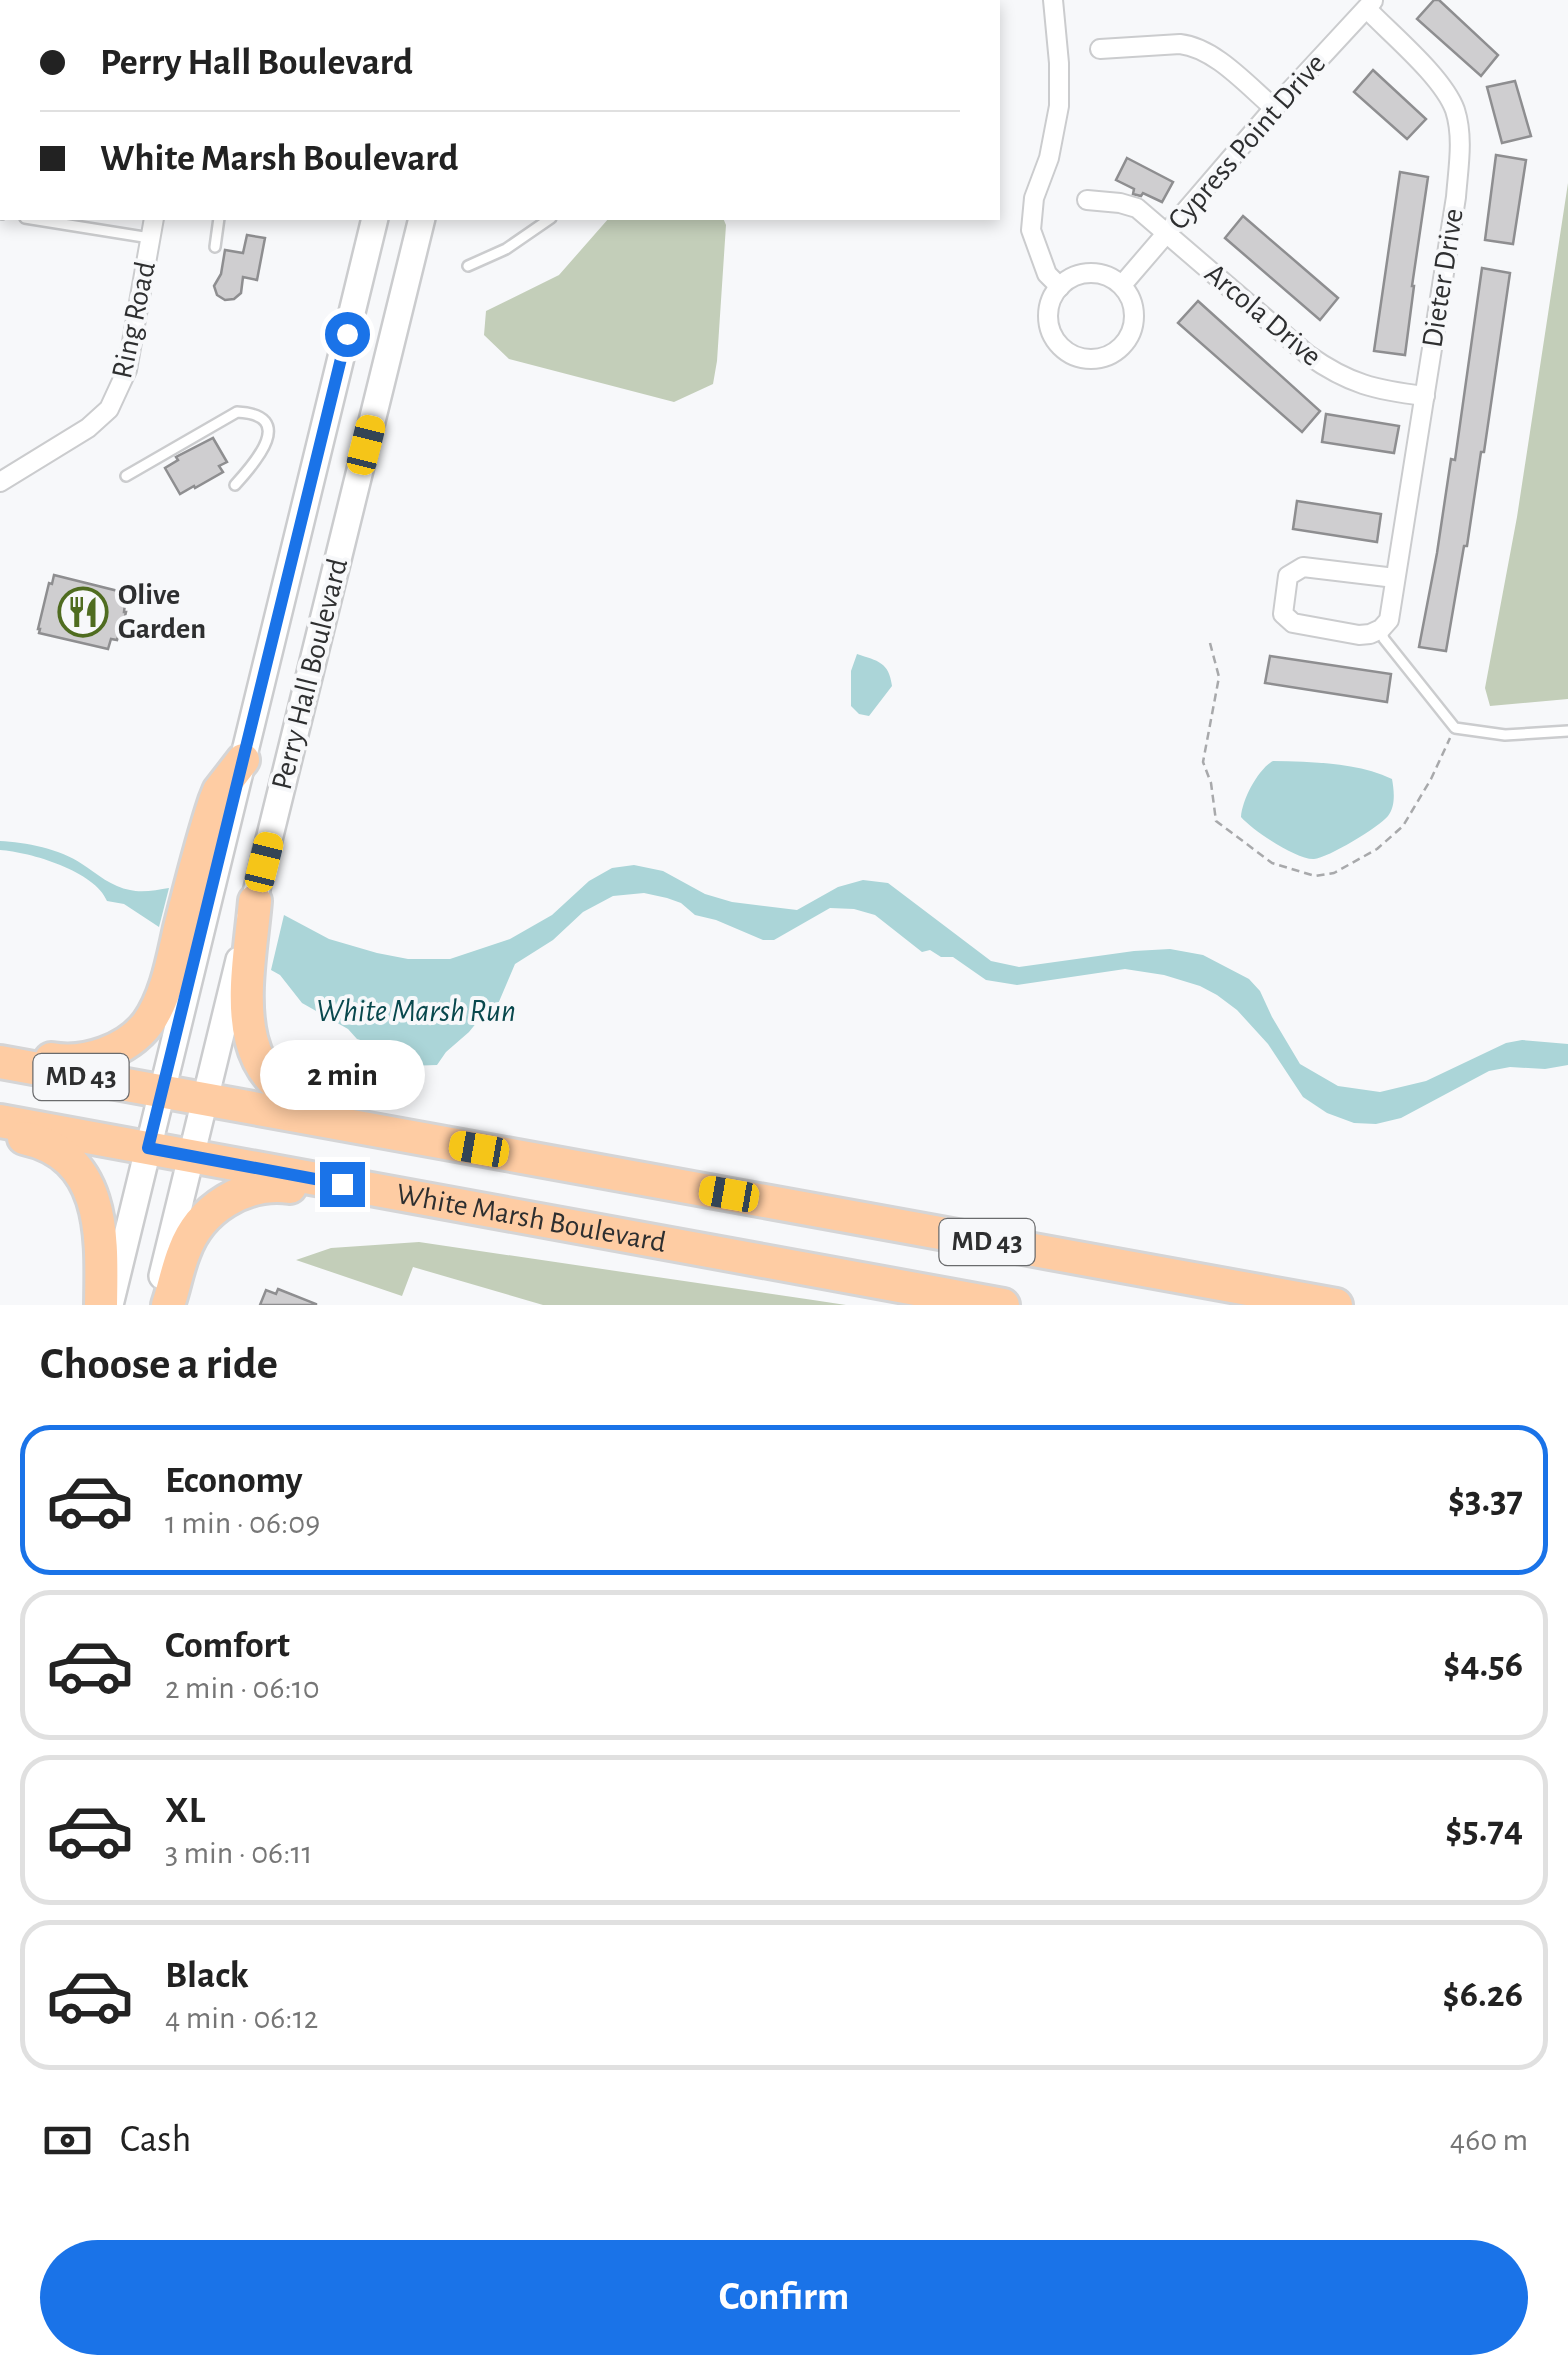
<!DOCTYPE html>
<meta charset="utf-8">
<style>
body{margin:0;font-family:"Alegreya Sans",sans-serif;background:#f2f2f2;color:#222;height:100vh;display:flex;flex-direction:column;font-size:38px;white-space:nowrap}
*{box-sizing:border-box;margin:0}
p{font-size:32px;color:#767676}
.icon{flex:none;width:55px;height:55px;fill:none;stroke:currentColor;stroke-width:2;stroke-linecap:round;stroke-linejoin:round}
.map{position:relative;height:1305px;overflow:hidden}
.side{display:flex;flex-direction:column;background:#fff;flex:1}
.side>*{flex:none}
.hud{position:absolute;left:0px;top:0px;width:1000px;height:220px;box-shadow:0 5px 15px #0003;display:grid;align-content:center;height:220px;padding:0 40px;background:#fff}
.end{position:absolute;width:45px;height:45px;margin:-22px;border:12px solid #1a73e8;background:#fff;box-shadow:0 0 0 5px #fff}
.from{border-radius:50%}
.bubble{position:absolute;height:70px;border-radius:35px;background:#fff;box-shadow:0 5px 15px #0003;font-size:32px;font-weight:700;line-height:70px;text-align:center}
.car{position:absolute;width:30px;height:60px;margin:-30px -15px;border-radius:12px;box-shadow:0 0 8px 2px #0007;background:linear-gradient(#f5c518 24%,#345 0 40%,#f5c518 0 76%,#345 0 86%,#f5c518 0)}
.hud b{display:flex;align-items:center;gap:35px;height:95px;font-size:38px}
.hud b+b{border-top:2px solid #e0e0e0}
.hud i{width:25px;height:25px;background:#222}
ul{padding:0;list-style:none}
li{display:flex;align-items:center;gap:30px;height:150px;margin:0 20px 15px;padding:0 20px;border:5px solid #e0e0e0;border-radius:30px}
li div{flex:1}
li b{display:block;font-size:38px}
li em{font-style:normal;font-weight:700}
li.selected{border-color:#1a73e8}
li>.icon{width:90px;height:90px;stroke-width:1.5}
h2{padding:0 40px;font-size:45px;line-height:120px}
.pay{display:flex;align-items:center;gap:25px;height:110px;padding:0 40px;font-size:38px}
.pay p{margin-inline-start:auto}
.primary-button{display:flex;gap:20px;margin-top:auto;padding:20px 40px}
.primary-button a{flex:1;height:115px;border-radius:60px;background:#1a73e8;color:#fff;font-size:40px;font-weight:700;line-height:115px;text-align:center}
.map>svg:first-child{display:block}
</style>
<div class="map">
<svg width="1568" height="1305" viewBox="0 0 1568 1305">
<rect width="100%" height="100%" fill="#f7f8fa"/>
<g fill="#c3ceb9">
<path d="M647,0H956L955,2H648Z"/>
<path d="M1568,183V699L1490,706L1485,688L1517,517Z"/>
<path d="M609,218H723L726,225L717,361L713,384L674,402L509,359L484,335L486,311L559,275Z"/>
<path d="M419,1242L813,1300L846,1305H543L413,1267L402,1296L296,1260L331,1248Z"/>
</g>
<g fill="#abd5d8">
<path d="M857,654C878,661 889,662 892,686L869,716L859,714L851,706V671Z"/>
<path d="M1273,761C1312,762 1356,762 1392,779C1394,790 1396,806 1388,816C1379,827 1328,858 1314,859C1297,860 1252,830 1241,817C1242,800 1258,769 1273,761Z"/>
<path d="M0,841C25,842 61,849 82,864C97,874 112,887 130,890C142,893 157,890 169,888L159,927L124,904L107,901C95,871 30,852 0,850Z"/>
<path d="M634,865L663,871L705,894L732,902L797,910L838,887L863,880L888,883L991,961L1019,967L1134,951L1170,949L1203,955L1249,979L1260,991L1272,1017L1300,1064L1338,1086L1380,1092L1426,1081L1506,1043L1522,1040L1568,1044V1065L1545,1069L1510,1067L1489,1071L1401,1118L1376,1124L1354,1123L1327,1113L1303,1097L1268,1044L1237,1010L1217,995L1200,986L1164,975L1125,969L1017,985L986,980L953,957H941L930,950L922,952L875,915L854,909L830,908L774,940H763L716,920L695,915L681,903L667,898L644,893L613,896L583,912L553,940L515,964L498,1004L486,1011L469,1032L446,1052L437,1065L407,1066L379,1046L357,1039L348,1029L302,1003L280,975L271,970L284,915L329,939L377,953L408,959H450L510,939L552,915L589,881L612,868Z"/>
</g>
<g fill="#cfced0" stroke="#8e8e90" stroke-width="2.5">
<path d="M1434,0H1439L1498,55L1481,76L1417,19Z"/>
<path d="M1373,70L1426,119L1407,139L1354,92Z"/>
<path d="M1515,81L1531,136L1502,143L1487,87Z"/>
<path d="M1496,155L1526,160L1513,244L1485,240Z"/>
<path d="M1127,158L1173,182L1162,202L1143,193L1141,196L1133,194L1134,189L1116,180Z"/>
<path d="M1400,172L1428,177L1412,286H1414L1405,355L1374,351Z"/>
<path d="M1243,216L1338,298L1320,320L1225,238Z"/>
<path d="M247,235L265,238L257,280L243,277L241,293L234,299L225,300L217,295L214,286L221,274L225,250L243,253Z"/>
<path d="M1482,268L1510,273L1484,452H1481L1467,546H1464L1446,651L1419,647L1437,553L1451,459L1455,460Z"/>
<path d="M1198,301L1320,411L1302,432L1178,323Z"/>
<path d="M1326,414L1399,426L1394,453L1322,442Z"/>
<path d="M213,438L227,462L219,466L223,472L195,488L194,486L180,494L165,468L178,460L176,457Z"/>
<path d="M1297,501L1381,514L1377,542L1293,529Z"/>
<path d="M54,575L122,592L119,602L125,604L124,612H126L121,633H119L117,640L111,639L108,649L39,633L40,629H38L49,583L52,584Z"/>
<path d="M1270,656L1391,674L1387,702L1265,683Z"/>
<path d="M278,1289L316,1304V1305H260L266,1290L276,1294Z"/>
</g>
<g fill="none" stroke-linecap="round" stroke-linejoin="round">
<g stroke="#cbccce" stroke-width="14">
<g id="lane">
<path d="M618,0V2"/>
<path d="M527,2L528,0"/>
<path d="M0,213L2,214"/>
<path d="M25,218L150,238"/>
<path d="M215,247L219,218"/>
<path d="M468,266L506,249L551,218"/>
<path d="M126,476L237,412C297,415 256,462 235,485"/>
<path d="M1381,630L1384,639L1455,728L1505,735L1568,731"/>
</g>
</g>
<g stroke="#cbccce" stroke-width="22">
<g id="street">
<path d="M1053,0L1059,63V106L1049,158L1034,198L1031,230L1047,274L1060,287"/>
<path d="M192,2V0"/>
<path d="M1367,9C1392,35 1443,77 1455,110C1464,138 1458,169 1456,197L1389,620L1381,629L1370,634L1359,635L1293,623L1283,614L1288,576L1303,567L1395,578"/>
<path d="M1100,49L1180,44C1215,48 1247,85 1274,108"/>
<path d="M1087,200L1120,203L1137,208L1308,355C1349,384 1375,390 1425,396"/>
<circle cx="1091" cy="316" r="43"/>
<path d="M1122,285L1274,108L1373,1"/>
<path d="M0,482L88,428L109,409L127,370L154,218"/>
</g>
</g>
<g stroke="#cbccce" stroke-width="30">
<g id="secondary">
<path d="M428,2V0"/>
<path d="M474,2L475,0"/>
<path d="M250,917L422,218"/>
<path d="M162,1276L239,960"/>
<path d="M110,1305L375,218"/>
</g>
</g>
<g stroke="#d5d5d6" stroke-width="38">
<g id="highway">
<path d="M255,901C248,981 221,1084 327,1109"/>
<path d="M51,1059C85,1065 127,1051 148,1023C167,996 173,959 180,928C191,885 201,843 215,801L219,791L243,760"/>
<path d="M0,1062L1336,1305"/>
<path id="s1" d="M0,1121L1003,1305"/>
<path d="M24,1138C107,1156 102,1239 101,1305"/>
<path d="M168,1305C174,1288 177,1269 184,1252C200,1208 245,1181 290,1187"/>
</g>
</g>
<path stroke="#a8a9ab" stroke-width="2.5" stroke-dasharray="8 5" stroke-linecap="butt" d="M1210,643L1219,677L1203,762L1211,783L1216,821L1272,863L1315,876L1334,873L1377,849L1403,826L1431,779L1450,738"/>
<use href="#lane" stroke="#fff" stroke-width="9"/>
<use href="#street" stroke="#fff" stroke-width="18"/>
<use href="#secondary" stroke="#fff" stroke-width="25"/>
<use href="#highway" stroke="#fecca3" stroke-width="32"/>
</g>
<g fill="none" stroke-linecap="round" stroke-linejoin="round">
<path stroke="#1a73e8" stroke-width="12" d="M342,1184L148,1148L347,334"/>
</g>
<defs>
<g id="restaurant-ring" transform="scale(2.5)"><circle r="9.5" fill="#f7f8fa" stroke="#4f6c20" stroke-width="1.5"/><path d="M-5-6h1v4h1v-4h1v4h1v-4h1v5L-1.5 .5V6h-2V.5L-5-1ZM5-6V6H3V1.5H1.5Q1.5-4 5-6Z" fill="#4f6c20"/></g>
</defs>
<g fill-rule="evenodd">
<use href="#restaurant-ring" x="83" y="612"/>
</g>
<g text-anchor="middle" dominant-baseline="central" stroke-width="8" stroke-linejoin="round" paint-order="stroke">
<g fill="#f7f8fa" stroke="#6a6b6d" stroke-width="2.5">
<rect x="33.5" y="1054" width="95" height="46" rx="8"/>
<rect x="939.5" y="1219" width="95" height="46" rx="8"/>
</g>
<g font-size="28" font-weight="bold" fill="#2e2f30">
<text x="81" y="1077">MD 43</text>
<text x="987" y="1242">MD 43</text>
</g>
<g font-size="30" fill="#2e2f30" stroke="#f7f8fa">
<text transform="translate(1247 142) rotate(-49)">Cypress Point Drive</text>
<text transform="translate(1443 278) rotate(-81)">Dieter Drive</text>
<text transform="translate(1263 315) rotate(40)">Arcola Drive</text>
<text transform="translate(134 320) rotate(-78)">Ring Road</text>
<text transform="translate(310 674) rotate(-76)">Perry Hall Boulevard</text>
<text stroke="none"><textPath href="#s1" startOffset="540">White Marsh Boulevard</textPath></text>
</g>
<g font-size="30" font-weight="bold" fill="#2e2f30" stroke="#f7f8fa" text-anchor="start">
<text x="118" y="595">Olive<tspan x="118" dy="34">Garden</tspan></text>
</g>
<g font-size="32" font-style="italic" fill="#09484d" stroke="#f7f8fa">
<text x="416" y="1011">White Marsh Run</text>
</g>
</g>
</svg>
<i class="end from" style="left:347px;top:334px"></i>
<i class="end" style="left:342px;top:1184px"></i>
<div class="bubble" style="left:260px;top:1040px;width:165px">2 min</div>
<i class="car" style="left:366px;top:445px;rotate:14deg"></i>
<i class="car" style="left:264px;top:862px;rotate:14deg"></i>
<i class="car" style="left:479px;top:1149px;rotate:280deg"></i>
<i class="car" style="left:729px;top:1194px;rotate:280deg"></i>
<div class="hud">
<b><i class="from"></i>Perry Hall Boulevard</b>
<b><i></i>White Marsh Boulevard</b>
</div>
</div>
<section class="side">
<h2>Choose a ride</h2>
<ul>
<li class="selected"><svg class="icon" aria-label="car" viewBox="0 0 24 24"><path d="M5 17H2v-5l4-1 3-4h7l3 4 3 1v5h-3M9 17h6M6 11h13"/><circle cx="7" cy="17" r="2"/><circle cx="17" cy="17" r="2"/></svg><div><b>Economy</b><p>1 min · 06:09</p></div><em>$3.37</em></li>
<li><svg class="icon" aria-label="car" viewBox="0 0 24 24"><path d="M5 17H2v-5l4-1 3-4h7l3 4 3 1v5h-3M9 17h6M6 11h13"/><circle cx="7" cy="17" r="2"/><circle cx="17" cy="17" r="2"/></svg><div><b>Comfort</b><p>2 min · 06:10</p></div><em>$4.56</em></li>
<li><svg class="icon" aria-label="car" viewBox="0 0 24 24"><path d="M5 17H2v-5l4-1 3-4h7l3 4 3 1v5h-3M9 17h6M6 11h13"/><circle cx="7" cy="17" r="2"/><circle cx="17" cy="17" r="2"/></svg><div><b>XL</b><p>3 min · 06:11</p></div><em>$5.74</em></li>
<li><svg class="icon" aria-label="car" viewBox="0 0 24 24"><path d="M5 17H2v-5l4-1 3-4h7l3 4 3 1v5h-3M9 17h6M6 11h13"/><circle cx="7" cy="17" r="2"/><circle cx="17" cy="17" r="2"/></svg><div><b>Black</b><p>4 min · 06:12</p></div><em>$6.26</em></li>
</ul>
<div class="pay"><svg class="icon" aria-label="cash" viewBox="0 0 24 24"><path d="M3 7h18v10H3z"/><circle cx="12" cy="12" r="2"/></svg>Cash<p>460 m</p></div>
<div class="primary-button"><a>Confirm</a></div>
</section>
